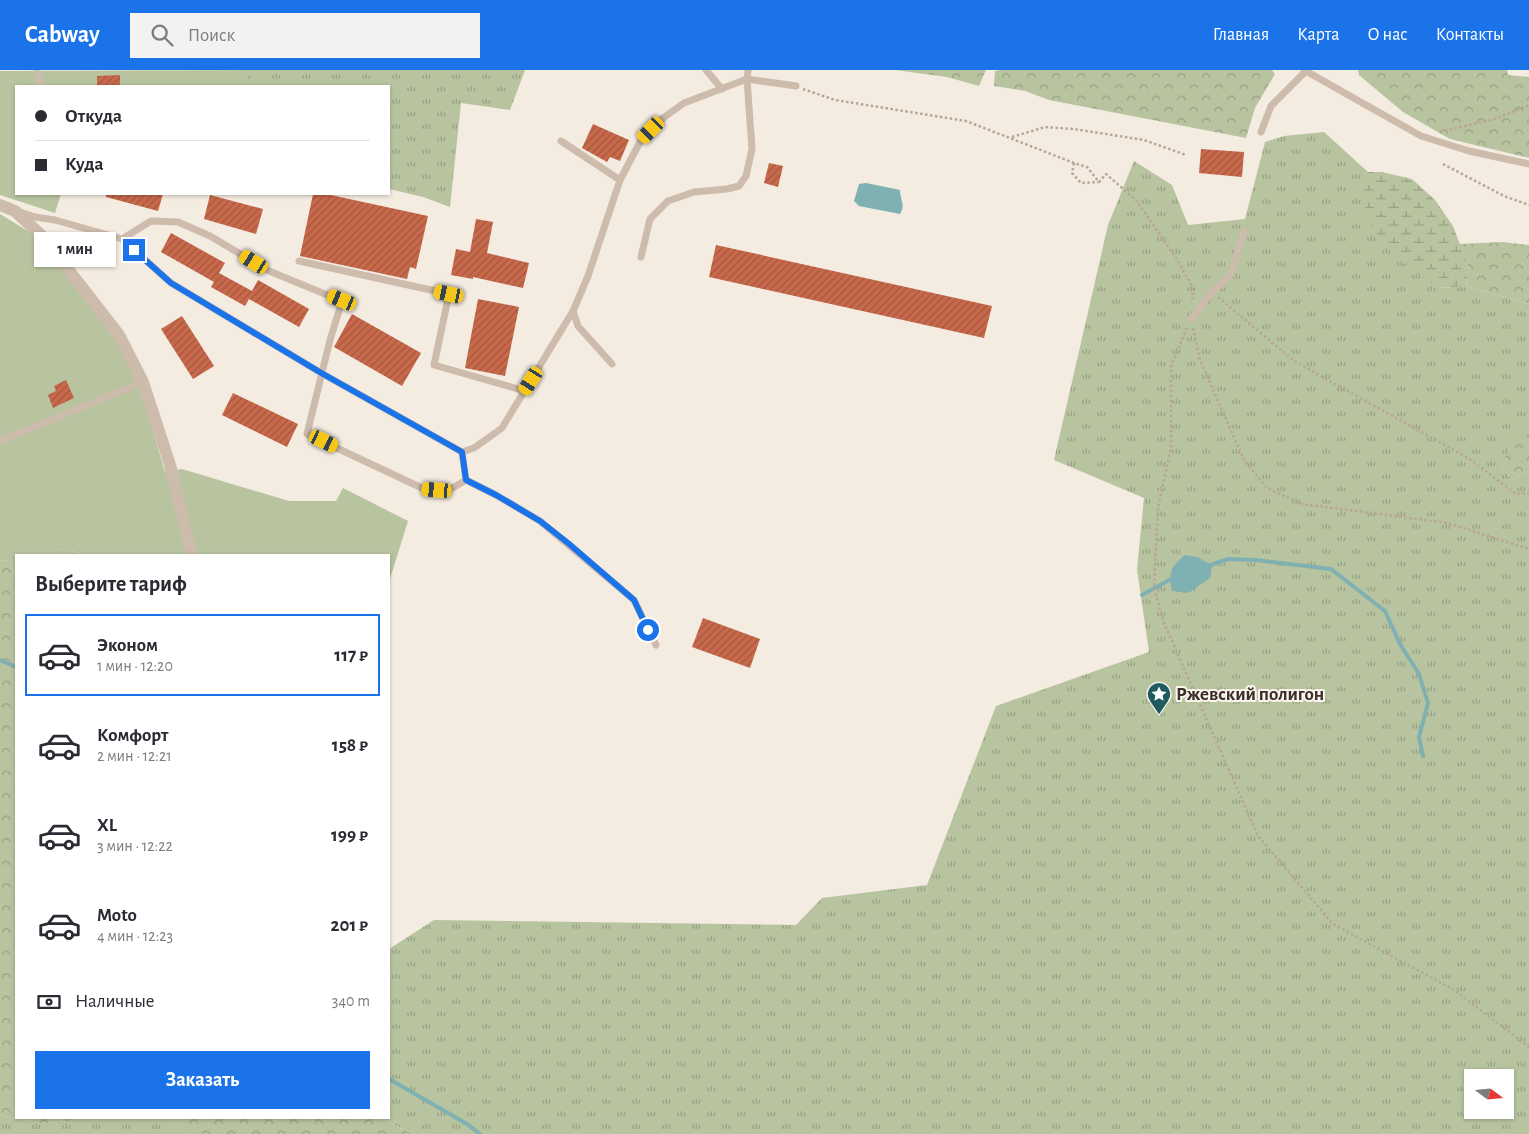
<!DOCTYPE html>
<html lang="ru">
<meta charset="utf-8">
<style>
body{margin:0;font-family:"Alegreya Sans",sans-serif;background:#f2f2f3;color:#2b2b33;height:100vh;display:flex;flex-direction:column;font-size:19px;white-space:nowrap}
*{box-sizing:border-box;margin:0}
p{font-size:16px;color:#7c7c81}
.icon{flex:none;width:28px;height:28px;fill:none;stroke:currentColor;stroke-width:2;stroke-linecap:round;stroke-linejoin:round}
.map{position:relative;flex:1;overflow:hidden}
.sheet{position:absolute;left:15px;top:484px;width:375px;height:565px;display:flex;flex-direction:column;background:#fff;border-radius:0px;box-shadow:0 1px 4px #0004}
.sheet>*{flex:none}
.hud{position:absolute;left:15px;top:15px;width:375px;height:110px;border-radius:0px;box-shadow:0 1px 4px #0004;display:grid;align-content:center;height:110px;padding:0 20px;background:#fff}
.needle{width:32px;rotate:106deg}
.tools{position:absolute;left:1464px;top:999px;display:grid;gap:10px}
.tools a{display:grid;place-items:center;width:50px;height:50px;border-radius:0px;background:#fff;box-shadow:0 1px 4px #0004;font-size:25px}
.end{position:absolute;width:22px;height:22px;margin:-11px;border:6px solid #1a73e8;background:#fff;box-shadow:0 0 0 2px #fff}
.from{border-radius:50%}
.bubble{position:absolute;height:35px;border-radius:0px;background:#fff;box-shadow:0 1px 4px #0004;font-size:16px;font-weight:600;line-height:35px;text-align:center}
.car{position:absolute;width:15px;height:30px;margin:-15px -8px;border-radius:6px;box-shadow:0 0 4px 1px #0007;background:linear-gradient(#f5c518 24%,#345 0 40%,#f5c518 0 76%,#345 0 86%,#f5c518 0)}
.hud b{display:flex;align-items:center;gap:18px;height:48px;font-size:19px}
.hud b+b{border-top:1px solid #e1e1e2}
.hud i{width:12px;height:12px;background:#2b2b33}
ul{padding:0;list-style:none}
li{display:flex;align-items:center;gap:15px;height:82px;margin:0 10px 8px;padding:0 10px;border:2px solid transparent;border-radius:0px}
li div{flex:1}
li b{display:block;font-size:19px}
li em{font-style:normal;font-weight:600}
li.active{border-color:#1a73e8}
li>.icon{width:45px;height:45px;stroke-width:1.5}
h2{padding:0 20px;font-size:22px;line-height:60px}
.pay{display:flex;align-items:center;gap:12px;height:55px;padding:0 20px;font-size:19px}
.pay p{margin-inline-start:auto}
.button{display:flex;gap:10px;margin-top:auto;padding:10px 20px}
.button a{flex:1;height:58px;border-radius:0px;background:#1a73e8;color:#fff;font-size:20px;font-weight:600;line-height:58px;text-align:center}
header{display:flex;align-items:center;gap:30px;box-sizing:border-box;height:70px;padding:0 25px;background:#1a73e8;color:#fff}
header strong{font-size:24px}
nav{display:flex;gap:28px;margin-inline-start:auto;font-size:18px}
.search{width:350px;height:45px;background:#f2f2f3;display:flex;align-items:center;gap:12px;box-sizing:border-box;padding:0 18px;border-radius:0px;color:#7c7c81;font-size:19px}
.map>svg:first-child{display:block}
</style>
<header>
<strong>Cabway</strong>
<div class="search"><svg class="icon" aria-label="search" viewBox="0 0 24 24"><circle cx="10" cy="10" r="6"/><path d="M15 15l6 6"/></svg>Поиск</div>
<nav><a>Главная</a><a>Карта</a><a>О нас</a><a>Контакты</a></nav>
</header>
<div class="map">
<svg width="1529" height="1064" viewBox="0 0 1529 1064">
<defs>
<pattern id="grass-tufts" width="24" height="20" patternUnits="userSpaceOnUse" patternTransform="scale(1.25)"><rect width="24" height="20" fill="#b8c4a0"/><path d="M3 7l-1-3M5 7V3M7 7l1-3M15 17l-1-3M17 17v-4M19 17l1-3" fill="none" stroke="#97a083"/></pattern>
<pattern id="forest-crowns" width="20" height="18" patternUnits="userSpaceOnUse" patternTransform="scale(1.25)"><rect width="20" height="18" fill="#b8c4a0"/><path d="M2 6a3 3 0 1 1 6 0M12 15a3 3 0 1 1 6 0" fill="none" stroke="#97a083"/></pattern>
<pattern id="wetland-marsh" width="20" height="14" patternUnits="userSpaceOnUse" patternTransform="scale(1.25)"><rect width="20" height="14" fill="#b8c4a0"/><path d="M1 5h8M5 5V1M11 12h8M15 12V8" fill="none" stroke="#97a083"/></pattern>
<pattern id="building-hatch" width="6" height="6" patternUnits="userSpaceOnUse" patternTransform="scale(1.25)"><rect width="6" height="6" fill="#c8694b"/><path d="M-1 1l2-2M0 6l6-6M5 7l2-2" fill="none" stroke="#a4573f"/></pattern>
</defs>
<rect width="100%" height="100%" fill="#f4ebe1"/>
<g fill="url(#grass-tufts)" fill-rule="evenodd">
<path d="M247,0H525L510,40L461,33L450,137L423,127L389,119V16H247Z"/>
<path d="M1324,62L1368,102L1361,111L1440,218L1466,216L1529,234V348L1500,395L1512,409L1529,401V1064H413L379,1048H389V879L434,850L796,855L822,828L927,815L996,636L1149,582L1137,499L1144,428L1054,390L1108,155L1134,91L1172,115L1188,155L1245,149L1265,72L1284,66ZM1472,1008H1505V1040H1472Z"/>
<path d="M0,1045L43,1054L90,1048H169L187,1064H0Z"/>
</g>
<g fill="url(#forest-crowns)">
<path d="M895,0H986L979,16L947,7Z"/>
<path d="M1001,0H1272L1275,4L1255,38L1246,68L1049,30L1025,21L994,16L995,1Z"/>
<path d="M1358,0H1507L1508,5L1529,7V88L1450,69L1403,42L1359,5Z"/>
<path d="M1503,172L1529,175V234L1466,216L1469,199L1459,174Z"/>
<path d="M1529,346V401L1512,409L1500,395Z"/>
<path d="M61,479L91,485H59Z"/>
<path d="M0,490L9,491L16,509V1048H90L43,1054L0,1045Z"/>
<path d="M169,1048H379L413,1064H187Z"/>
</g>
<path fill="url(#wetland-marsh)" d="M1368,102H1382L1412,109L1435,130L1453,156L1469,199L1466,216L1440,218L1413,201L1382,173L1366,143L1361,110Z"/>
<g fill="#b8c4a0">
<path d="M247,0V16H16V124H61L55,143L0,125V1Z"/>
<path d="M0,144L36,166L115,267L140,318L165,402L182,399L289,431H336L343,418L408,451L389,512V485H91L61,479L59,485H16V509L9,491L0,490Z"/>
</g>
<g fill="#7fb0b2">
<path d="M866,113L900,120C900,130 906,135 900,144L859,136L854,131L859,114Z"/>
<path d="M1185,485L1197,487L1212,495L1210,508L1188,523L1172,521C1168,504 1170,497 1185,485Z"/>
</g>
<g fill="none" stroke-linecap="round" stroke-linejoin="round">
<g stroke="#7fb0b2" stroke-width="4">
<path d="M1208,496L1228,489L1256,490L1331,499L1385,541L1400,574L1419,604L1428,633L1419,667L1423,686"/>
<path d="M1142,525L1173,508"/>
<path d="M0,590L16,597"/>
<path d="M389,1009L467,1054L480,1064"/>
</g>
</g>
<g fill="url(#building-hatch)">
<path d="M120,5V16H97V6Z"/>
<path d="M593,54L629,70L620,91L610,87L607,92L582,78Z"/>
<path d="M1201,79L1244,82L1242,107L1199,103Z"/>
<path d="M769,93L783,96L778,117L764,113Z"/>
<path d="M106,124H163L158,141L106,127Z"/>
<path d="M313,124H326L428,146L416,199L410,197L407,209L300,186Z"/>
<path d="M210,125L263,139L256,164L204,149Z"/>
<path d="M476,149L493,152L487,183L529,193L523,218L473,207V209L451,205L456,179L470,182Z"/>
<path d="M171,163L225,193L219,203L252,221L258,210L309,239L299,257L249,229L245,236L211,217L214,212L161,182Z"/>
<path d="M716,175L992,236L984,268L709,207Z"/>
<path d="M478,229L519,237L505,306L465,298Z"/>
<path d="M352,244L421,283L402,316L334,277Z"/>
<path d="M182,246L214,296L193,309L161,259Z"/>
<path d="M66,310L74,328L53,338L48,325L56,321L54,316Z"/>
<path d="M233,323L298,354L287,377L222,345Z"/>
<path d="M703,548L760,569L750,598L692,577Z"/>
</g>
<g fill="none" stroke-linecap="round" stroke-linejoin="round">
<g stroke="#b9a596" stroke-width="2.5" stroke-dasharray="2.5 2.5" stroke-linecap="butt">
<path d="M803,19L835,30L966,51L1074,93L1087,97L1099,112L1106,104L1136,130L1176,188L1193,218L1192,231"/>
<path d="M1440,62L1498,48L1529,35"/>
<path d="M1012,67L1045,57L1074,59L1144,70L1186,85"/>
<path d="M1074,93L1072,103L1081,113L1098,112"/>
<path d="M1443,94L1504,126L1529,135"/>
<path d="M1218,227L1294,291L1468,388L1516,424L1529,423"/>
<path d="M1187,258L1171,296V378L1158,438L1154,518L1164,553L1258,766L1333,854L1454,920L1529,977"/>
<path d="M1193,258L1200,290L1244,390L1267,418L1302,434L1448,453L1529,479"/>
</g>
<g stroke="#cdbbac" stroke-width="7">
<path d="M37,0L40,16"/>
<path d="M706,0L722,19"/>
<path d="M1304,0L1421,66L1469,81L1529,94"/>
<path d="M1261,62L1271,36L1307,0"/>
<path d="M561,71L620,110"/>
<path d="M20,142L35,147L55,150L122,169L171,213L323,304L462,382L474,378L502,358L573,241L588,206L620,110L640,72L663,48L684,33L747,9L796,16"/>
<path d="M122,169L151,151L178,152L210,166L269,201L342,231L330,270L307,364L424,419L449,420L466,410"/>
<path d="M641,187L650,149L668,131L694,122L727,119L739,116L746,106L752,79L747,9L748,0"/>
<path d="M299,191L449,224L434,295L525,321"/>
<path d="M573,241L578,256L612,294"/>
<path d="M1191,249L1212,222L1230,206L1244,161"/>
<path d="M0,371L143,312"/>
<path d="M462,382L466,410L496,425L540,451L634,530L656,575"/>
</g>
<path stroke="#cdbbac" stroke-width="12" d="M0,135L15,141L43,167L119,265L143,312L170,395L192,485"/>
</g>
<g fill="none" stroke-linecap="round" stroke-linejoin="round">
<path stroke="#1a73e8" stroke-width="6" d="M134,180L171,213L323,304L462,382L466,410L496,425L540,451L568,473L634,530L648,560"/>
</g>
<defs>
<g id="sight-pin" transform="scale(1.25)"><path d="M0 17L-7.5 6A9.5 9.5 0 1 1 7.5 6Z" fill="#1f5a5e" stroke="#fbf5ee"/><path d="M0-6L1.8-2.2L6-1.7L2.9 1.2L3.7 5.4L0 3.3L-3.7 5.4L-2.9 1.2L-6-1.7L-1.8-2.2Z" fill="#fff"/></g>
</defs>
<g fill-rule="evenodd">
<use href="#sight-pin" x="1159" y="624"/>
</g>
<g text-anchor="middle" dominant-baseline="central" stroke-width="4" stroke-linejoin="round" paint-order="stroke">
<g font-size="19" font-weight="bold" fill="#3b302b" stroke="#fbf5ee" text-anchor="start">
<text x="1176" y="624">Ржевский полигон</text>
</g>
</g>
</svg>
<div class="tools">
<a><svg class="needle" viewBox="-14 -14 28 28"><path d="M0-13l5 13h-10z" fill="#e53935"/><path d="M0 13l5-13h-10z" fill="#7c7c81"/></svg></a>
</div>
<i class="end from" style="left:648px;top:560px"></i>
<i class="end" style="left:134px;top:180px"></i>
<div class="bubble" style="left:34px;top:162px;width:82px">1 мин</div>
<i class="car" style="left:651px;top:60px;rotate:224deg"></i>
<i class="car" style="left:254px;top:192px;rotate:301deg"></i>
<i class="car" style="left:449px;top:224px;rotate:282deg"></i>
<i class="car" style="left:342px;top:230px;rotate:292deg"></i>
<i class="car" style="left:531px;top:311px;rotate:212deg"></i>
<i class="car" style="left:324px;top:371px;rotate:116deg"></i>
<i class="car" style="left:437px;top:420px;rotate:274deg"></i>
<div class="hud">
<b><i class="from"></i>Откуда</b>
<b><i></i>Куда</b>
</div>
<section class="sheet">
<h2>Выберите тариф</h2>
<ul>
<li class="active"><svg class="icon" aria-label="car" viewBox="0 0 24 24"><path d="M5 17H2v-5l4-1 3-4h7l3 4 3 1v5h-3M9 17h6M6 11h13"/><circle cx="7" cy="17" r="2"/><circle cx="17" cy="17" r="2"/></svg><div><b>Эконом</b><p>1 мин · 12:20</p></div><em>117 ₽</em></li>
<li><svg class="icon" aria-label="car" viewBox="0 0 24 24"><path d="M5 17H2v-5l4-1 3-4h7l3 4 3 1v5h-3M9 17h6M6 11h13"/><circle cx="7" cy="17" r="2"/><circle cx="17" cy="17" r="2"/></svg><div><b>Комфорт</b><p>2 мин · 12:21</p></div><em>158 ₽</em></li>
<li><svg class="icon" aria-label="car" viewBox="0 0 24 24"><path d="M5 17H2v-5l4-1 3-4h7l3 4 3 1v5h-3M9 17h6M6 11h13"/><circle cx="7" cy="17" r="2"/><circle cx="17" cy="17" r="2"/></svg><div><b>XL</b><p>3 мин · 12:22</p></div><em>199 ₽</em></li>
<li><svg class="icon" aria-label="car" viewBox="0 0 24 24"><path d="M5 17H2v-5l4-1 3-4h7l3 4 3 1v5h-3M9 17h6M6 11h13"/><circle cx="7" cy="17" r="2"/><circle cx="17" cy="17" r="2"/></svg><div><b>Moto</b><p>4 мин · 12:23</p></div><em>201 ₽</em></li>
</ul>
<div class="pay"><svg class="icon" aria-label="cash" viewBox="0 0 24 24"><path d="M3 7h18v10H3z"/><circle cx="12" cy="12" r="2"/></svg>Наличные<p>340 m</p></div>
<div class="button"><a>Заказать</a></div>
</section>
</div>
